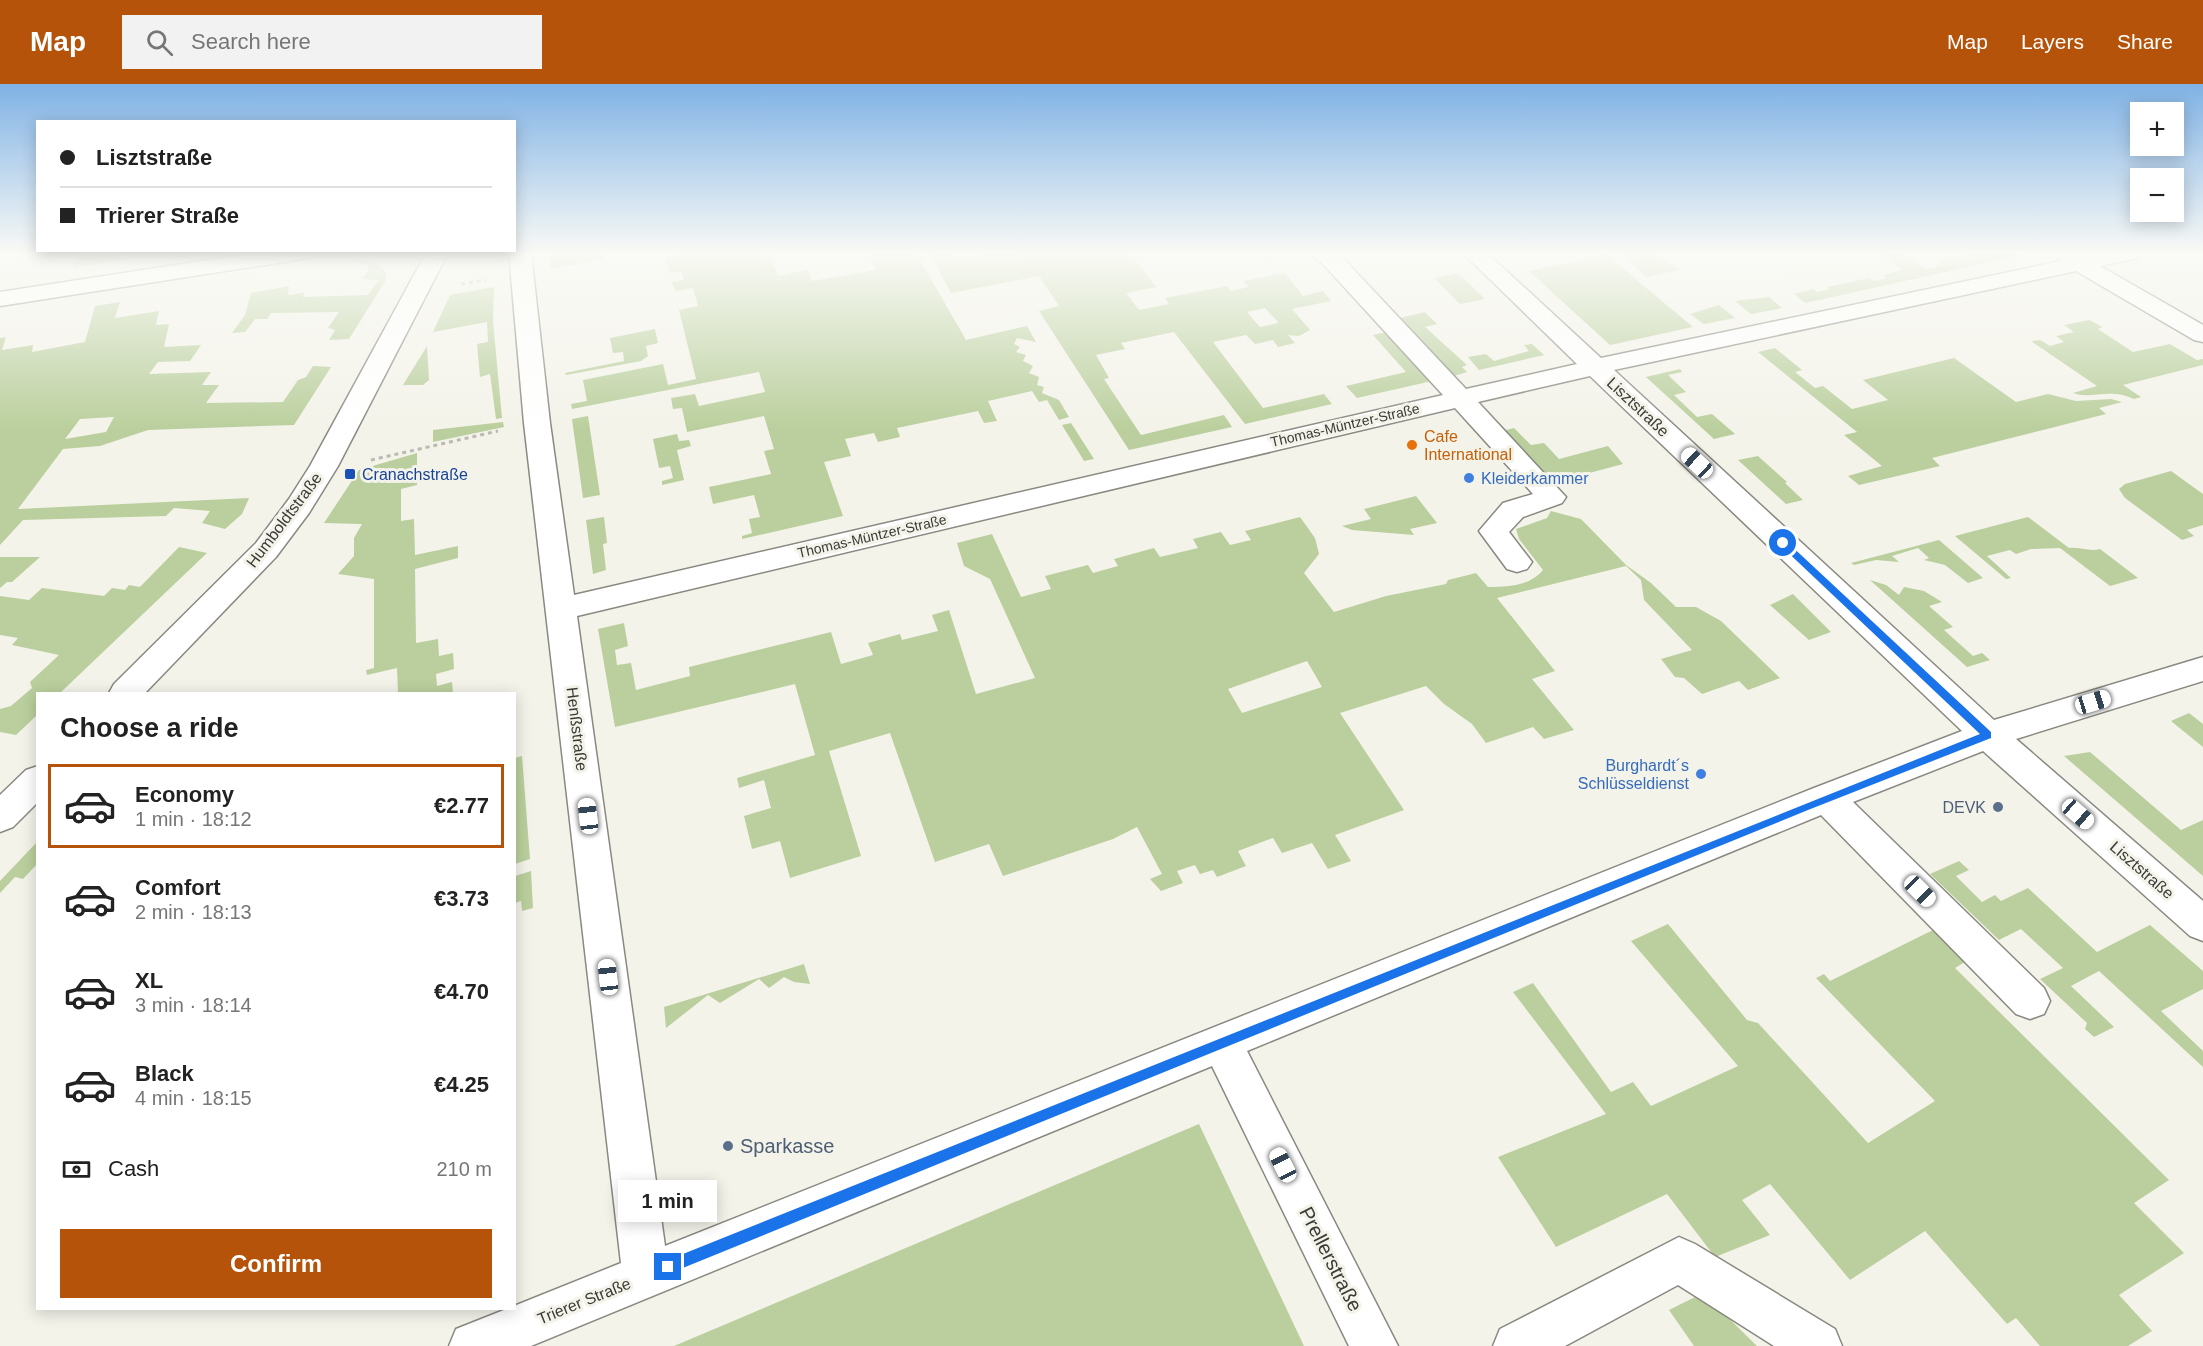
<!DOCTYPE html>
<meta charset="utf-8">
<style>
body{margin:0;font-family:Arial,sans-serif;background:#f2f2f2;color:#222;height:100vh;display:flex;flex-direction:column;font-size:22px;white-space:nowrap}
*{box-sizing:border-box;margin:0}
p{font-size:20px;color:#767676}
.icon{flex:none;width:33px;height:33px;fill:none;stroke:currentColor;stroke-width:2;stroke-linecap:round;stroke-linejoin:round}
.map{position:relative;flex:1;overflow:hidden}
.details{position:absolute;left:36px;top:608px;width:480px;height:618px;display:flex;flex-direction:column;background:#fff;border-radius:0px;box-shadow:0 3px 15px #0003}
.details>*{flex:none}
.top-card{position:absolute;left:36px;top:36px;width:480px;height:132px;border-radius:0px;box-shadow:0 3px 15px #0003;display:grid;align-content:center;height:132px;padding:0 24px;background:#fff}
.buttons{position:absolute;left:2130px;top:18px;display:grid;gap:12px}
.buttons a{display:grid;place-items:center;width:54px;height:54px;border-radius:0px;background:#fff;box-shadow:0 3px 15px #0003;font-size:30px}
.end{position:absolute;width:27px;height:27px;margin:-14px;border:8px solid #1a73e8;background:#fff;box-shadow:0 0 0 3px #fff}
.from{border-radius:50%}
.bubble{position:absolute;height:42px;border-radius:0px;background:#fff;box-shadow:0 3px 15px #0003;font-size:20px;font-weight:600;line-height:42px;text-align:center}
.car{position:absolute;width:18px;height:36px;margin:-18px -9px;border-radius:8px;box-shadow:0 0 4px 2px #0007;background:linear-gradient(#fff 24%,#345 0 40%,#fff 0 76%,#345 0 86%,#fff 0)}
.top-card b{display:flex;align-items:center;gap:21px;height:57px;font-size:22px}
.top-card b+b{border-top:2px solid #e0e0e0}
.top-card i{width:15px;height:15px;background:#222}
ul{padding:0;list-style:none}
li{display:flex;align-items:center;gap:18px;height:84px;margin:0 12px 9px;padding:0 12px;border:3px solid transparent;border-radius:0px}
li div{flex:1}
li b{display:block;font-size:22px}
li em{font-style:normal;font-weight:600}
li.selected{border-color:#b45309}
li>.icon{width:54px;height:54px;stroke-width:1.5}
h2{padding:0 24px;font-size:27px;line-height:72px}
.pay{display:flex;align-items:center;gap:15px;height:66px;padding:0 24px;font-size:22px}
.pay p{margin-inline-start:auto}
.button{display:flex;gap:12px;margin-top:auto;padding:12px 24px}
.button a{flex:1;height:69px;border-radius:0px;background:#b45309;color:#fff;font-size:24px;font-weight:600;line-height:69px;text-align:center}
header{display:flex;align-items:center;gap:36px;box-sizing:border-box;height:84px;padding:0 30px;background:#b45309;color:#fff}
header strong{font-size:28px}
nav{display:flex;gap:33px;margin-inline-start:auto;font-size:21px}
.search{width:420px;height:54px;background:#f2f2f2;display:flex;align-items:center;gap:15px;box-sizing:border-box;padding:0 21px;border-radius:0px;color:#767676;font-size:22px}
.map>svg:first-child{display:block}
</style>
<header>
<strong>Map</strong>
<div class="search"><svg class="icon" aria-label="search" viewBox="0 0 24 24"><circle cx="10" cy="10" r="6"/><path d="M15 15l6 6"/></svg>Search here</div>
<nav><a>Map</a><a>Layers</a><a>Share</a></nav>
</header>
<div class="map">
<svg width="2203" height="1262" viewBox="0 0 2203 1262">
<rect width="100%" height="100%" fill="#f4f3ea"/>
<g fill="#bacf9d" fill-rule="evenodd">
<path d="M79,169H117L120,174H130L73,184Z"/>
<path d="M549,169H603L604,175L551,185Z"/>
<path d="M686,169H770L778,192L808,186L812,197L876,186L868,169H916L966,256L1027,242L1036,258L1017,254L1014,260L1020,263L1016,268L1026,271L1023,277L1033,282L1029,289L1039,293L1037,301L1044,303L1042,309L1059,316L1069,333L1059,336L1047,316L1039,318L1032,307L988,317L997,337L984,339L978,327L897,344L900,353L878,358L874,349L845,355L851,372L824,378L843,432L742,455V452L752,449L749,435L760,433L754,411L713,420L709,403L771,390L764,367L774,365L764,332L687,348L682,324L673,325L671,314L695,310L699,322L765,308L759,288L572,325L571,320L587,317L583,296L663,280L668,301L696,295L679,226L698,222L693,204L675,207L672,198L684,196L681,187L670,189L666,173Z"/>
<path d="M929,169H952L956,176L992,169H1130L1156,203L1126,209L1139,226L1169,220L1165,214L1227,202L1231,207L1248,203L1243,197L1285,189L1303,212L1323,207L1331,217L1292,225L1310,246L1299,252L1288,251L1295,259L1278,263L1273,256L1255,260L1246,251L1213,258L1263,324L1324,310L1332,320L1245,340L1174,248L1121,259L1125,265L1096,271L1109,294L1104,295L1141,351L1224,331L1232,343L1129,366L1039,227L1059,222L1039,192L951,209ZM1265,224L1278,238V239L1260,243L1247,228Z"/>
<path d="M1622,169H1656L1680,186L1646,193Z"/>
<path d="M1877,169H1902L1926,185L1944,181L1939,177L1973,169L2027,170L1805,219L1794,210L1813,205L1817,208L1830,205L1827,203L1869,194L1874,197L1887,194L1883,191L1902,186Z"/>
<path d="M1607,171L1693,243L1610,261L1529,187Z"/>
<path d="M352,175C366,176 376,177 386,188V196L349,255L329,256L335,246L328,244L339,228L271,229L267,235H255L245,248L232,249L245,231L251,209L289,202L288,211L304,209L303,213L368,211L379,196L363,195L368,187V181Z"/>
<path d="M1458,189L1485,215L1460,220L1434,194Z"/>
<path d="M494,203L493,237L502,334L496,335L490,290L480,293L477,260L488,258L487,238L433,248L450,211Z"/>
<path d="M1769,213L1782,224L1751,230L1735,217Z"/>
<path d="M120,218L115,234L159,227L156,241L169,240L164,263L201,261L190,277L158,278L149,290L211,288L202,301H219L206,319L283,318L298,296L306,293L313,282L331,283L294,341L148,346L100,362L63,365L18,425L249,414L242,430L225,445L202,439L210,427L174,424L166,432L23,436L0,461V254L6,253L2,266L33,261L32,268L85,258L95,222ZM114,333L106,348L65,355L80,335Z"/>
<path d="M1719,221L1735,234L1704,240L1690,230Z"/>
<path d="M1425,228L1437,240L1425,243L1467,281L1462,283L1467,288L1454,292L1400,234Z"/>
<path d="M2090,236L2102,243L2098,245L2133,268L2170,260L2197,276L2203,275V281L2123,301L2141,313L2134,315C2109,303 2091,316 2073,309L2097,302L2031,257L2040,256L2050,262L2064,258L2056,252L2074,248L2064,241Z"/>
<path d="M655,245L658,259L646,262L648,272L641,277L566,291L565,289L624,277L623,268L613,269L610,254Z"/>
<path d="M1387,248L1432,297L1357,314L1346,302L1406,288L1373,251Z"/>
<path d="M1532,260L1544,271L1479,286L1468,273L1486,270L1494,277L1529,267L1524,261Z"/>
<path d="M427,262L429,296L423,301H403Z"/>
<path d="M1775,264L1802,286L1795,288L1815,304L1823,302L1852,325L1888,316L1863,296L1954,274L2016,318L2048,310L2076,317L2111,315L2122,318L2099,324L2106,330L1932,374L1940,382L1859,401L1848,392L1882,382L1844,351L1857,348L1758,268Z"/>
<path d="M1680,285L1682,288L1668,291L1686,308L1674,311L1697,333L1712,330L1735,350L1714,355L1646,293Z"/>
<path d="M588,332L600,411L583,414L572,335Z"/>
<path d="M503,338L504,343L433,358V346Z"/>
<path d="M1071,339L1094,375L1084,377L1062,341Z"/>
<path d="M1514,344L1531,361L1544,359L1559,375L1608,362L1623,380L1548,400L1502,347Z"/>
<path d="M677,350L679,357L689,356L691,362L677,366L684,396L662,401V397L673,394L670,382L659,384L653,355Z"/>
<path d="M417,369V401L401,405V437L414,435L415,471L458,462V474L415,485L416,559L438,555L439,572L453,569L454,585L436,590L437,602L452,598L453,609H398L397,584L367,591L366,586L374,584V495L338,490L354,472V454L362,440L324,439L359,386Z"/>
<path d="M1758,372L1787,398L1785,399L1803,416L1786,420L1738,376Z"/>
<path d="M2171,387L2203,410V441L2187,446L2194,452L2182,456L2125,414L2119,405L2125,400Z"/>
<path d="M1416,412L1437,439L1410,445L1414,451L1352,446L1342,442L1371,435L1364,425Z"/>
<path d="M1551,427L1581,435L1626,481L1651,499L1676,523H1696L1721,537L1780,594L1748,606L1739,597L1702,610L1684,594L1675,593L1661,575L1692,566L1644,516L1641,496L1626,482L1497,514L1555,587L1532,595L1574,646L1544,655L1533,643L1486,659L1472,640L1444,620L1426,602L1340,629L1404,726L1335,751L1351,777L1328,785L1312,759L1282,769L1273,754L1238,767L1246,782L1217,793L1213,786L1200,790L1195,781L1177,787L1183,799L1161,807L1150,795L1162,790L1137,743L1113,755L1003,792L989,760L935,778L890,649L829,667L861,772L790,794L780,757L752,765L744,732L771,724L764,696L739,704L737,694L815,671L795,600L615,643L598,545L624,539L628,562L615,566L617,581L631,579L636,606L690,592L689,583L831,548L841,580L873,571L868,559L900,550L902,556L938,547L932,531L949,526L976,610L1035,594L990,495L964,482L957,459L992,450L1021,513L1051,505L1045,492L1088,481L1093,489L1118,482L1114,475L1154,464L1160,473L1198,464L1193,455L1221,448L1230,461L1251,456L1245,447L1300,433L1315,454L1319,470L1304,489L1334,528L1386,512L1446,500L1448,496L1476,489L1488,503C1508,503 1530,502 1543,486L1519,455L1516,445L1547,434ZM1307,577L1322,603L1242,629L1228,605Z"/>
<path d="M604,433L607,459L603,460L606,486L593,490L586,436Z"/>
<path d="M2028,433L2069,464C2080,463 2090,468 2100,465L2138,494L2110,502L2060,464L2031,465L2016,470L2010,466L1987,472L2011,494L2006,495L1955,452Z"/>
<path d="M1939,456L1983,494L1968,499L1945,481L1924,476L1929,474L1918,464L1892,472L1899,478L1876,476L1854,481L1851,479Z"/>
<path d="M179,463L207,469L60,609H38L37,631L16,651L0,648V625L11,622L32,604L30,598L59,571L12,561L18,554L0,551V512L29,516L42,504L104,512L112,504L125,506L129,501L140,503Z"/>
<path d="M0,473H40L12,498H7L0,504Z"/>
<path d="M1870,496L1886,501L1899,511L1904,503L1924,507L1942,518L1929,522L1953,543L1944,546L1973,572L1982,569L1990,576L1967,583Z"/>
<path d="M1793,510L1831,548L1809,556L1770,521Z"/>
<path d="M2189,629L2203,640V663L2171,637Z"/>
<path d="M2090,668L2181,746L2203,736V792L2064,672Z"/>
<path d="M522,672L530,775L515,780V674Z"/>
<path d="M37,758V780L23,795L15,793L0,809V797Z"/>
<path d="M1959,777L1969,786L1956,792L1982,818L1995,811L2001,817L2028,804L2097,868L2150,841L2203,887V905L2161,927L2203,967V983L2099,887L2071,902L2114,943L2094,953L2085,945L2087,939L2040,895L2063,884L2021,845L1999,856L1930,790Z"/>
<path d="M531,787L533,824L522,827L521,817L515,819V792Z"/>
<path d="M1668,840L1747,936L1758,939L1868,1059L1935,1017L1816,894L1824,890L1830,897L1937,844L1970,875L1955,884L2169,1096L2134,1119L2184,1169L2119,1211L2152,1247L2128,1262H2040L2016,1234L2007,1240L1925,1147L1850,1196L1770,1100L1742,1116L1770,1151L1715,1173L1667,1110L1556,1163L1498,1073L1606,1030L1513,908L1533,899L1611,1008L1633,998L1651,1022L1738,982L1631,857Z"/>
<path d="M804,880L810,900L794,898L784,893L769,904L759,895L720,919L708,911L666,944L664,923Z"/>
<path d="M1199,1040L1304,1262H674Z"/>
<path d="M1703,1209L1757,1262H1694L1669,1226Z"/>
</g>
<g fill="none" stroke-linecap="round" stroke-linejoin="round">
<g stroke="#8a8981" stroke-width="3">
<g id="minor">
<path d="M253,169H308L305,174L297,176L0,222V208Z"/>
<path d="M426,169H448L338,382L309,429L276,473L145,609H109L114,600L256,459L289,415L310,382Z"/>
<path d="M509,169H531L550,339L574,511L1443,311L1323,180L1310,169L1339,170L1466,305L1577,280L1463,169H1487L1601,274L2061,177L2059,174L2063,169H2077L2083,172L2098,169H2141L2138,174L2100,182L2203,241V258L2194,256L2076,187L1614,286L1994,636L2203,573V597L2016,655L2203,817V857L2190,852L1983,667L1853,718L2044,904L2050,917L2044,930L2030,935L2016,930L1821,731L1247,967L1398,1262H1349L1212,982L531,1262H449L456,1245L509,1224H514V1222L621,1179L524,339ZM1590,292L1962,647L1814,704L665,1162L577,532L1455,324L1533,410L1503,419L1479,447L1507,485L1517,488L1527,485L1532,478L1509,448L1523,433L1562,419L1566,413L1478,318Z"/>
<path d="M38,682V718L13,743L0,748V711L26,686Z"/>
<path d="M1679,1153L1695,1160L1835,1245L1842,1262H1774L1678,1201L1565,1262H1493L1500,1245Z"/>
</g>
</g>
<g stroke="#babab2" stroke-width="3" stroke-dasharray="4 4" stroke-linecap="butt">
<path d="M461,200L486,196"/>
<path d="M371,376L498,347"/>
</g>
<use href="#minor" fill="#fff" fill-rule="evenodd"/>
</g>
<linearGradient id="sky" x2="0" y2="1"><stop stop-color="#80b2e5"/><stop offset="0.49" stop-color="#fafaf6"/><stop offset="1" stop-color="#fafaf6" stop-opacity="0"/></linearGradient>
<rect width="2203" height="346" fill="url(#sky)"/>
<path fill="#1a73e8" d="M1780,457H1786L1991,648V654L1808,726L668,1190L663,1188L661,1183L663,1178L668,1176L1980,650L1780,461Z"/>
<circle fill="#e8710a" stroke="#f4f3ea" stroke-width="2" cx="1412" cy="361" r="6"/>
<rect fill="#1a4fb4" stroke="#f4f3ea" stroke-width="2" x="344" y="384" width="12" height="12" rx="3"/>
<g fill="#3f7fe0" stroke="#f4f3ea" stroke-width="2">
<circle cx="1469" cy="394" r="6"/>
<circle cx="1701" cy="690" r="6"/>
</g>
<g fill="#5c6f8a" stroke="#f4f3ea" stroke-width="2">
<circle cx="1998" cy="723" r="6"/>
<circle cx="728" cy="1062" r="6"/>
</g>
<g text-anchor="middle" dominant-baseline="central" stroke-width="6" stroke-linejoin="round" paint-order="stroke">
<g font-size="14" fill="#3a3a36" stroke="#f4f3ea">
<text transform="translate(1345 341) rotate(-13)">Thomas-Müntzer-Straße</text>
<text transform="translate(872 452) rotate(-13)">Thomas-Müntzer-Straße</text>
</g>
<g font-size="16" fill="#3a3a36" stroke="#f4f3ea">
<text transform="translate(1638 323) rotate(43)">Lisztstraße</text>
<text transform="translate(284 436) rotate(-53)">Humboldtstraße</text>
<text transform="translate(577 645) rotate(83)">Henßstraße</text>
<text transform="translate(2142 786) rotate(41)">Lisztstraße</text>
<text transform="translate(584 1217) rotate(-22)">Trierer Straße</text>
</g>
<g font-size="16" fill="#c56008" stroke="#f4f3ea" text-anchor="start">
<text x="1424" y="352">Cafe<tspan x="1424" dy="18">International</tspan></text>
</g>
<g font-size="16" fill="#164399" stroke="#f4f3ea" text-anchor="start">
<text x="362" y="390">Cranachstraße</text>
</g>
<g font-size="16" fill="#366cbe" stroke="#f4f3ea" text-anchor="start">
<text x="1481" y="394">Kleiderkammer</text>
<text x="1689" y="681" text-anchor="end">Burghardt´s<tspan x="1689" dy="18">Schlüsseldienst</tspan></text>
</g>
<g font-size="16" fill="#4e5e75" stroke="#f4f3ea" text-anchor="end">
<text x="1986" y="723">DEVK</text>
</g>
<g font-size="20" fill="#4e5e75" stroke="#f4f3ea" text-anchor="start">
<text x="740" y="1062">Sparkasse</text>
</g>
<g font-size="20" fill="#3a3a36" stroke="#f4f3ea">
<text transform="translate(1331 1175) rotate(63)">Prellerstraße</text>
</g>
</g>
</svg>
<div class="buttons">
<a>+</a>
<a>−</a>
</div>
<i class="end from" style="left:1783px;top:459px"></i>
<i class="end" style="left:668px;top:1183px"></i>
<div class="bubble" style="left:618px;top:1096px;width:99px">1 min</div>
<i class="car" style="left:1697px;top:379px;rotate:313deg"></i>
<i class="car" style="left:2093px;top:618px;rotate:73deg"></i>
<i class="car" style="left:2078px;top:730px;rotate:131deg"></i>
<i class="car" style="left:588px;top:732px;rotate:353deg"></i>
<i class="car" style="left:1920px;top:807px;rotate:135deg"></i>
<i class="car" style="left:608px;top:893px;rotate:353deg"></i>
<i class="car" style="left:1283px;top:1081px;rotate:333deg"></i>
<div class="top-card">
<b><i class="from"></i>Lisztstraße</b>
<b><i></i>Trierer Straße</b>
</div>
<section class="details">
<h2>Choose a ride</h2>
<ul>
<li class="selected"><svg class="icon" aria-label="car" viewBox="0 0 24 24"><path d="M5 17H2v-5l4-1 3-4h7l3 4 3 1v5h-3M9 17h6M6 11h13"/><circle cx="7" cy="17" r="2"/><circle cx="17" cy="17" r="2"/></svg><div><b>Economy</b><p>1 min · 18:12</p></div><em>€2.77</em></li>
<li><svg class="icon" aria-label="car" viewBox="0 0 24 24"><path d="M5 17H2v-5l4-1 3-4h7l3 4 3 1v5h-3M9 17h6M6 11h13"/><circle cx="7" cy="17" r="2"/><circle cx="17" cy="17" r="2"/></svg><div><b>Comfort</b><p>2 min · 18:13</p></div><em>€3.73</em></li>
<li><svg class="icon" aria-label="car" viewBox="0 0 24 24"><path d="M5 17H2v-5l4-1 3-4h7l3 4 3 1v5h-3M9 17h6M6 11h13"/><circle cx="7" cy="17" r="2"/><circle cx="17" cy="17" r="2"/></svg><div><b>XL</b><p>3 min · 18:14</p></div><em>€4.70</em></li>
<li><svg class="icon" aria-label="car" viewBox="0 0 24 24"><path d="M5 17H2v-5l4-1 3-4h7l3 4 3 1v5h-3M9 17h6M6 11h13"/><circle cx="7" cy="17" r="2"/><circle cx="17" cy="17" r="2"/></svg><div><b>Black</b><p>4 min · 18:15</p></div><em>€4.25</em></li>
</ul>
<div class="pay"><svg class="icon" aria-label="cash" viewBox="0 0 24 24"><path d="M3 7h18v10H3z"/><circle cx="12" cy="12" r="2"/></svg>Cash<p>210 m</p></div>
<div class="button"><a>Confirm</a></div>
</section>
</div>
